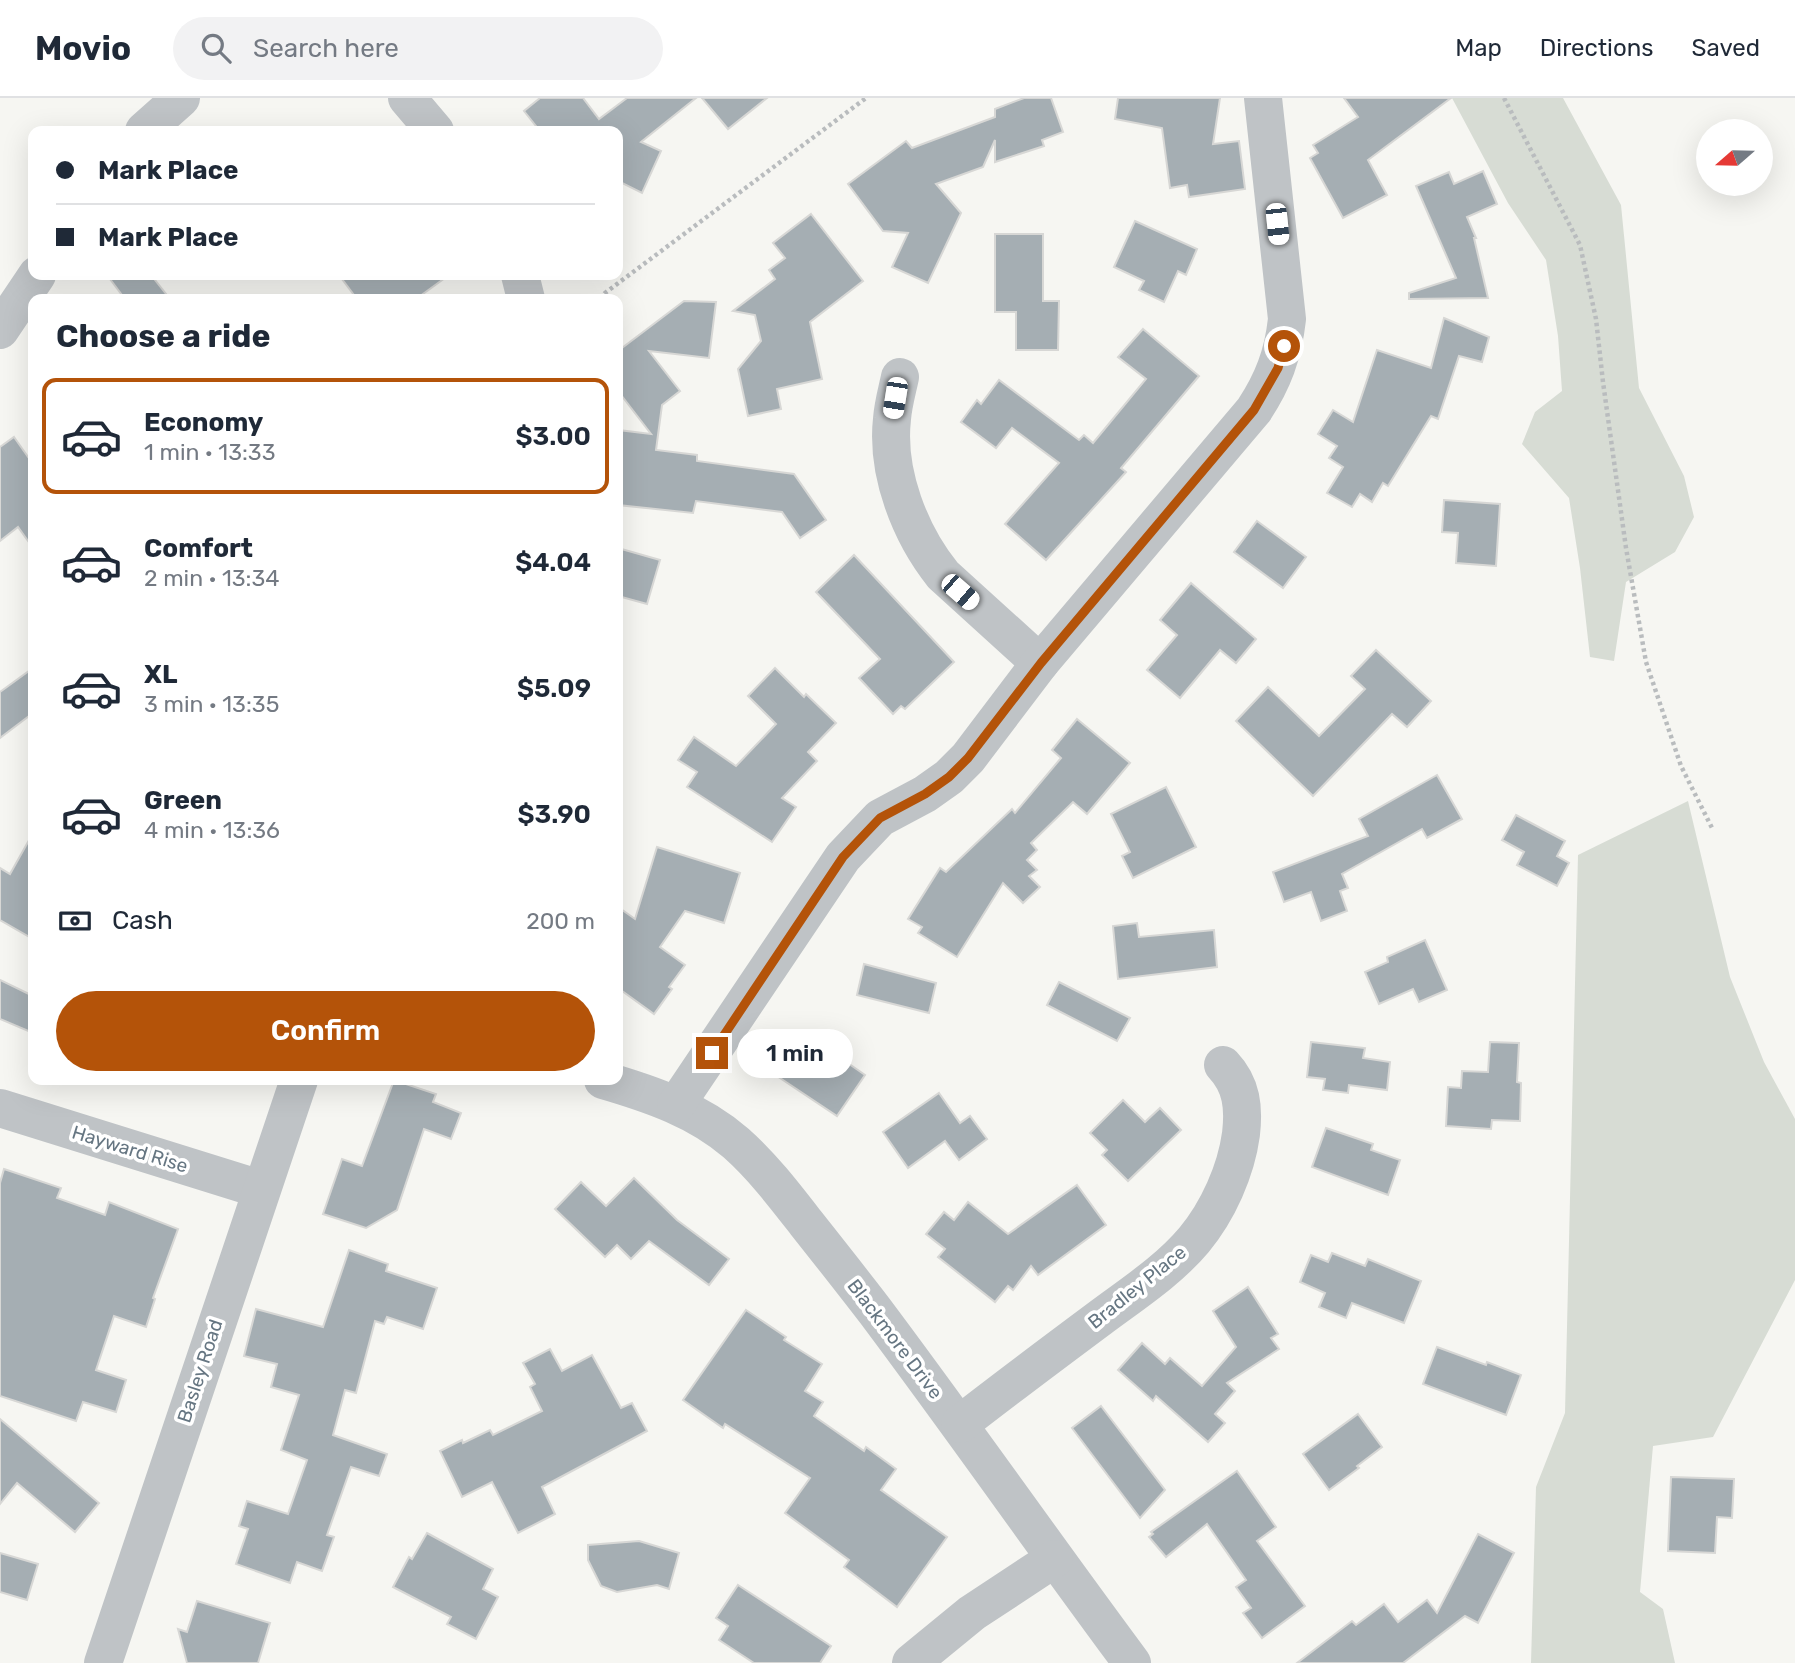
<!DOCTYPE html>
<meta charset="utf-8">
<style>
body{margin:0;font-family:Rubik,sans-serif;background:#f2f2f3;color:#1f2937;height:100vh;display:flex;flex-direction:column;font-size:26px;white-space:nowrap}
*{box-sizing:border-box;margin:0}
p{font-size:23px;color:#747a83}
.icon{flex:none;width:38px;height:38px;fill:none;stroke:currentColor;stroke-width:2;stroke-linecap:round;stroke-linejoin:round}
.map{position:relative;flex:1;overflow:hidden}
.details{position:absolute;left:28px;top:196px;width:595px;height:791px;display:flex;flex-direction:column;background:#fff;border-radius:14px;box-shadow:0 7px 28px #0002}
.details>*{flex:none}
.top-card{position:absolute;left:28px;top:28px;width:595px;height:154px;border-radius:14px;box-shadow:0 7px 28px #0002;display:grid;align-content:center;height:154px;padding:0 28px;background:#fff}
.needle{width:46px;rotate:250deg}
.tools{position:absolute;left:1696px;top:21px;display:grid;gap:14px}
.tools a{display:grid;place-items:center;width:77px;height:77px;border-radius:50%;background:#fff;box-shadow:0 7px 28px #0002;font-size:35px}
.end{position:absolute;width:32px;height:32px;margin:-16px;border:9px solid #b45309;background:#fff;box-shadow:0 0 0 4px #fff}
.from{border-radius:50%}
.bubble{position:absolute;height:49px;border-radius:24px;background:#fff;box-shadow:0 7px 28px #0002;font-size:23px;font-weight:600;line-height:49px;text-align:center}
.car{position:absolute;width:21px;height:42px;margin:-21px -10px;border-radius:9px;box-shadow:0 0 5px 2px #0007;background:linear-gradient(#fff 24%,#345 0 40%,#fff 0 76%,#345 0 86%,#fff 0)}
.top-card b{display:flex;align-items:center;gap:24px;height:66px;font-size:26px}
.top-card b+b{border-top:2px solid #e0e1e3}
.top-card i{width:18px;height:18px;background:#1f2937}
ul{padding:0;list-style:none}
li{display:flex;align-items:center;gap:21px;height:116px;margin:0 14px 10px;padding:0 14px;border:4px solid transparent;border-radius:14px}
li div{flex:1}
li b{display:block;font-size:26px}
li em{font-style:normal;font-weight:600}
li.current{border-color:#b45309}
li>.icon{width:63px;height:63px;stroke-width:1.5}
h2{padding:0 28px;font-size:32px;line-height:84px}
.pay{display:flex;align-items:center;gap:18px;height:77px;padding:0 28px;font-size:26px}
.pay p{margin-inline-start:auto}
.action{display:flex;gap:14px;margin-top:auto;padding:14px 28px}
.action a{flex:1;height:80px;border-radius:42px;background:#b45309;color:#fff;font-size:28px;font-weight:600;line-height:80px;text-align:center}
header{display:flex;align-items:center;gap:42px;box-sizing:border-box;height:98px;padding:0 35px;background:#fff;border-bottom:2px solid #e0e1e3}
header strong{font-size:33px}
nav{display:flex;gap:38px;margin-inline-start:auto;font-size:24px}
.search{width:490px;height:63px;background:#f2f2f3;display:flex;align-items:center;gap:18px;box-sizing:border-box;padding:0 24px;border-radius:38px;color:#747a83;font-size:26px}
.map>svg:first-child{display:block}
</style>
<header>
<strong>Movio</strong>
<div class="search"><svg class="icon" aria-label="search" viewBox="0 0 24 24"><circle cx="10" cy="10" r="6"/><path d="M15 15l6 6"/></svg>Search here</div>
<nav><a>Map</a><a>Directions</a><a>Saved</a></nav>
</header>
<div class="map">
<svg width="1795" height="1565" viewBox="0 0 1795 1565">
<rect width="100%" height="100%" fill="#f6f6f2"/>
<g fill="#d7dcd4">
<path d="M1452,0H1563L1621,107L1639,290L1684,378L1694,419L1675,454L1626,484L1614,563L1590,559L1580,470L1569,400L1522,346L1535,314L1562,293L1558,238L1546,162L1508,105Z"/>
<path d="M1688,703L1730,879L1764,964L1795,1021V1182L1713,1339L1653,1348L1640,1494L1663,1511L1675,1565H1531L1536,1389L1565,1315L1578,757Z"/>
</g>
<g fill="#a5aeb3" stroke="#d7d7d5" stroke-width="2">
<path d="M540,0H583L599,21L627,0H696L641,44L661,53L642,95L618,83V33H540L524,13Z"/>
<path d="M702,0H767L728,31Z"/>
<path d="M1024,0H1051L1063,34L1042,42L1044,48L995,64V42L983,69L936,86L961,115L928,185L892,169L908,135L883,133L848,86L906,43L912,50L995,19V11Z"/>
<path d="M1118,0H1220L1213,46L1239,43L1245,91L1189,99L1187,87L1170,90L1162,30L1115,21Z"/>
<path d="M1344,0H1451L1368,62L1387,97L1343,120L1310,60L1318,55L1313,47L1358,19Z"/>
<path d="M1483,73L1497,106L1467,119L1476,140H1474L1488,200L1409,201V195L1456,180L1416,88L1449,74L1454,86Z"/>
<path d="M811,116L863,183L810,224L822,281L777,291L781,311L748,318L738,271L761,243L755,217L733,213L775,181L769,172L785,160L773,145Z"/>
<path d="M1135,123L1197,151L1186,177L1178,173L1164,204L1139,192L1144,183L1114,169Z"/>
<path d="M995,136H1043V203H1059L1058,252H1016V214H995Z"/>
<path d="M107,177H151L170,201H125Z"/>
<path d="M339,177H449L416,201H357Z"/>
<path d="M684,203L716,204L709,260L649,253L680,293L662,307L656,352L697,357V363L794,376L826,422L800,440L782,414L696,403L693,415L618,407V332L651,336L618,293V253Z"/>
<path d="M1444,220L1489,239L1482,264L1459,258L1438,321L1431,318L1388,388L1383,385L1372,404L1360,396L1352,409L1327,395L1343,369L1329,360L1337,348L1318,336L1333,312L1353,324L1377,252L1431,270Z"/>
<path d="M1143,231L1199,278L1121,370L1126,374L1046,462L1005,426L1059,365L1012,330L996,350L961,324L977,302L981,306L999,282L1079,342L1084,337L1093,345L1146,281L1118,259Z"/>
<path d="M14,339L33,366V450L18,429L0,443V349Z"/>
<path d="M1444,402L1500,406L1496,468L1456,465L1458,435L1442,434Z"/>
<path d="M1257,423L1306,459L1283,490L1234,454Z"/>
<path d="M618,450L660,462L647,506L618,498Z"/>
<path d="M854,457L954,564L905,611L901,608L893,616L859,580L880,561L816,494Z"/>
<path d="M1191,485L1256,541L1236,565L1220,552L1180,600L1147,572L1177,537L1160,522Z"/>
<path d="M1376,552L1431,603L1407,629L1392,616L1313,698L1236,623L1268,589L1319,638L1365,591L1351,578Z"/>
<path d="M33,570V615L0,640V594Z"/>
<path d="M775,570L804,599L806,596L836,625L808,654L817,663L782,700L796,709L772,744L687,689L697,674L678,662L694,639L736,668L776,626L748,598Z"/>
<path d="M1077,621L1130,665L1087,716L1073,704L1031,745L1037,752L1027,762L1037,772L1029,778L1040,789L1023,805L1003,785L957,859L918,835L922,829L908,821L940,770L946,774L1012,711L1015,715L1061,660L1052,652Z"/>
<path d="M1437,677L1462,721L1427,740L1422,731L1342,776L1348,790L1340,793L1347,813L1321,823L1311,794L1284,804L1273,774L1368,738L1359,721Z"/>
<path d="M1166,689L1196,749L1133,780L1122,758L1130,754L1111,716Z"/>
<path d="M1516,717L1565,743L1557,758L1569,765L1557,788L1517,767L1524,754L1502,742Z"/>
<path d="M33,735V841L0,822V770L10,776Z"/>
<path d="M657,749L740,775L724,825L685,813L660,849L685,867L669,889L672,891L654,916L618,890V809L635,821Z"/>
<path d="M1137,825L1139,839L1214,832L1217,869L1118,881L1113,828Z"/>
<path d="M1425,842L1447,892L1419,904L1413,891L1379,906L1365,874L1388,864L1387,859Z"/>
<path d="M864,866L936,885L929,915L857,897Z"/>
<path d="M0,882L33,898V935L0,921Z"/>
<path d="M1059,884L1130,920L1117,943L1047,907Z"/>
<path d="M798,936L813,946L816,943L865,977L837,1018L771,974Z"/>
<path d="M1311,944L1365,950L1363,960L1390,964L1387,992L1349,987L1348,995L1323,992L1325,981L1307,979Z"/>
<path d="M1490,944L1519,945L1517,984L1521,985L1520,1023L1492,1022L1491,1031L1446,1028L1448,989L1461,990L1462,973L1488,974Z"/>
<path d="M394,982L436,996L433,1004L461,1015L451,1041L424,1031L397,1112L366,1130L323,1116L342,1061L362,1068Z"/>
<path d="M939,995L960,1025L970,1018L987,1041L959,1062L945,1043L908,1070L883,1034Z"/>
<path d="M1123,1002L1145,1024L1160,1010L1181,1032L1128,1083L1102,1057L1107,1052L1090,1035Z"/>
<path d="M1326,1030L1373,1046L1371,1052L1400,1062L1388,1097L1312,1069Z"/>
<path d="M4,1071L61,1090L57,1100L105,1117L109,1104L178,1131L153,1200L155,1201L146,1229L114,1218L96,1272L126,1282L116,1314L83,1304L76,1323L0,1298V1085Z"/>
<path d="M634,1080L677,1122L729,1161L709,1187L649,1143L631,1161L617,1147L605,1159L555,1111L581,1084L606,1108Z"/>
<path d="M1077,1087L1106,1127L1038,1177L1031,1168L1013,1192L1008,1188L995,1204L938,1159L945,1151L926,1136L944,1114L954,1122L968,1104L1008,1136Z"/>
<path d="M349,1152L388,1166L386,1173L437,1190L423,1231L387,1219L384,1226L375,1223L356,1295L345,1292L333,1337L387,1356L379,1378L351,1369L327,1437L334,1439L322,1473L297,1464L290,1485L236,1466L248,1431L239,1428L247,1403L288,1416L307,1362L281,1352L299,1297L271,1289L277,1266L244,1258L256,1211L323,1229Z"/>
<path d="M1332,1155L1365,1168L1368,1161L1421,1183L1404,1225L1352,1205L1346,1220L1319,1209L1325,1195L1300,1184L1311,1157L1328,1164Z"/>
<path d="M1248,1189L1278,1236L1271,1240L1279,1251L1227,1285L1235,1293L1215,1316L1225,1325L1208,1344L1156,1298L1153,1303L1118,1272L1142,1245L1165,1266L1170,1260L1202,1288L1236,1249L1213,1213Z"/>
<path d="M746,1212L786,1239L784,1242L822,1266L805,1293L823,1304L814,1318L864,1353L866,1349L896,1371L881,1392L947,1439L897,1509L844,1469L849,1462L785,1415L810,1380L725,1326L723,1330L683,1302Z"/>
<path d="M1437,1249L1486,1267L1487,1264L1521,1277L1506,1317L1423,1286Z"/>
<path d="M550,1251L562,1273L592,1257L621,1310L632,1305L647,1333L542,1389L555,1416L518,1435L492,1384L462,1399L440,1353L462,1342L463,1345L490,1332L493,1337L542,1313L530,1289L535,1286L523,1265Z"/>
<path d="M1101,1308L1165,1392L1140,1420L1072,1330Z"/>
<path d="M1358,1316L1382,1349L1357,1368L1359,1370L1329,1392L1303,1356Z"/>
<path d="M0,1321L99,1405L75,1434L17,1385L0,1406Z"/>
<path d="M1237,1373L1276,1429L1257,1443L1305,1508L1262,1540L1243,1515L1251,1510L1236,1489L1246,1482L1207,1426L1166,1459L1149,1439L1153,1436L1151,1434Z"/>
<path d="M1671,1379L1734,1381L1732,1420L1717,1419L1715,1455L1668,1453Z"/>
<path d="M427,1435L493,1471L483,1491L498,1499L476,1541L447,1526L451,1519L393,1489L409,1459L412,1461Z"/>
<path d="M1478,1436L1514,1455L1478,1525L1465,1518L1403,1565H1297L1352,1523L1356,1527L1384,1506L1398,1524L1427,1502L1437,1515Z"/>
<path d="M639,1443L679,1455L669,1491L657,1487L617,1494L601,1488L588,1462V1447Z"/>
<path d="M0,1455L38,1466L27,1502L0,1494Z"/>
<path d="M738,1487L831,1548L820,1565H754L719,1542L728,1528L716,1520Z"/>
<path d="M197,1503L270,1525L258,1565H187L178,1531L187,1534Z"/>
</g>
<g fill="none" stroke-linecap="round" stroke-linejoin="round">
<g stroke="#b9bcbe" stroke-width="4.5" stroke-dasharray="3.5 3.5" stroke-linecap="butt">
<path d="M1504,0L1580,147L1596,221L1603,284L1626,450L1646,564L1681,668L1713,732"/>
<path d="M600,201L605,195L866,0"/>
</g>
<g stroke="#bfc3c6" stroke-width="38">
<path d="M407,0L435,33"/>
<path d="M144,33L181,0"/>
<path d="M520,177L526,201"/>
<path d="M0,232L37,177"/>
<path d="M900,279C897,293 893,307 892,321C886,375 910,436 943,477L1040,565"/>
<path d="M603,982C651,996 698,1012 736,1045C762,1068 785,1098 806,1125C829,1154 852,1183 875,1213C962,1329 1045,1448 1132,1565"/>
<path d="M676,1007L843,759L880,720L925,696L949,679L968,660L1040,565L1254,312C1273,283 1283,257 1287,221L1263,0"/>
<path d="M0,1010L260,1091"/>
<path d="M960,1326C1006,1290 1053,1255 1100,1220C1132,1196 1168,1173 1194,1142C1218,1113 1236,1073 1241,1036C1244,1010 1242,987 1223,967"/>
<path d="M103,1565L299,982"/>
<path d="M911,1565L972,1515L1054,1461"/>
</g>
</g>
<g fill="none" stroke-linecap="round" stroke-linejoin="round">
<path stroke="#b45309" stroke-width="9" d="M712,955L843,759L880,720L925,696L949,679L968,660L1041,565L1254,312L1278,270L1284,248"/>
</g>
<g text-anchor="middle" dominant-baseline="central" stroke-width="7" stroke-linejoin="round" paint-order="stroke">
<g font-size="19" fill="#667682" stroke="#fff">
<text transform="translate(130 1051) rotate(17)">Hayward Rise</text>
<text transform="translate(1137 1189) rotate(-39)">Bradley Place</text>
<text transform="translate(895 1241) rotate(53)">Blackmore Drive</text>
<text transform="translate(200 1273) rotate(-72)">Basley Road</text>
</g>
</g>
</svg>
<div class="tools">
<a><svg class="needle" viewBox="-14 -14 28 28"><path d="M0-13l5 13h-10z" fill="#e53935"/><path d="M0 13l5-13h-10z" fill="#747a83"/></svg></a>
</div>
<i class="end from" style="left:1284px;top:248px"></i>
<i class="end" style="left:712px;top:955px"></i>
<div class="bubble" style="left:737px;top:931px;width:116px">1 min</div>
<i class="car" style="left:1277px;top:126px;rotate:174deg"></i>
<i class="car" style="left:895px;top:300px;rotate:189deg"></i>
<i class="car" style="left:960px;top:494px;rotate:131deg"></i>
<div class="top-card">
<b><i class="from"></i>Mark Place</b>
<b><i></i>Mark Place</b>
</div>
<section class="details">
<h2>Choose a ride</h2>
<ul>
<li class="current"><svg class="icon" aria-label="car" viewBox="0 0 24 24"><path d="M5 17H2v-5l4-1 3-4h7l3 4 3 1v5h-3M9 17h6M6 11h13"/><circle cx="7" cy="17" r="2"/><circle cx="17" cy="17" r="2"/></svg><div><b>Economy</b><p>1 min · 13:33</p></div><em>$3.00</em></li>
<li><svg class="icon" aria-label="car" viewBox="0 0 24 24"><path d="M5 17H2v-5l4-1 3-4h7l3 4 3 1v5h-3M9 17h6M6 11h13"/><circle cx="7" cy="17" r="2"/><circle cx="17" cy="17" r="2"/></svg><div><b>Comfort</b><p>2 min · 13:34</p></div><em>$4.04</em></li>
<li><svg class="icon" aria-label="car" viewBox="0 0 24 24"><path d="M5 17H2v-5l4-1 3-4h7l3 4 3 1v5h-3M9 17h6M6 11h13"/><circle cx="7" cy="17" r="2"/><circle cx="17" cy="17" r="2"/></svg><div><b>XL</b><p>3 min · 13:35</p></div><em>$5.09</em></li>
<li><svg class="icon" aria-label="car" viewBox="0 0 24 24"><path d="M5 17H2v-5l4-1 3-4h7l3 4 3 1v5h-3M9 17h6M6 11h13"/><circle cx="7" cy="17" r="2"/><circle cx="17" cy="17" r="2"/></svg><div><b>Green</b><p>4 min · 13:36</p></div><em>$3.90</em></li>
</ul>
<div class="pay"><svg class="icon" aria-label="cash" viewBox="0 0 24 24"><path d="M3 7h18v10H3z"/><circle cx="12" cy="12" r="2"/></svg>Cash<p>200 m</p></div>
<div class="action"><a>Confirm</a></div>
</section>
</div>
